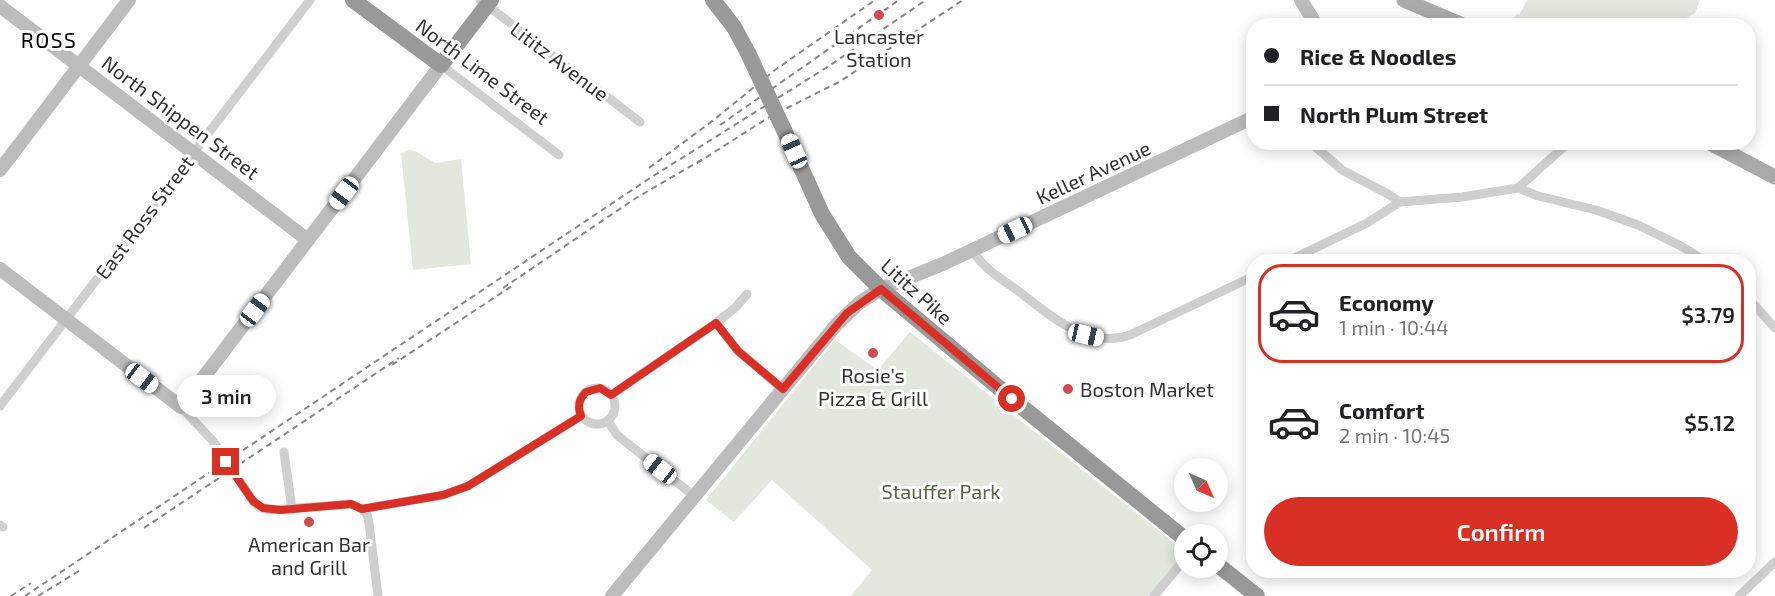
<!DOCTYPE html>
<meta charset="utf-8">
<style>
body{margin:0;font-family:"Exo 2",sans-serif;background:#f2f2f2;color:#202124;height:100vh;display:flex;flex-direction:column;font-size:22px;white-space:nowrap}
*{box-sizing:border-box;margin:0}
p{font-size:20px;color:#757577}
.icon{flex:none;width:33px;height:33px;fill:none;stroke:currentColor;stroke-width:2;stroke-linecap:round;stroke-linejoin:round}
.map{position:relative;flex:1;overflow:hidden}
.sheet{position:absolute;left:1246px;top:254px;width:510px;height:324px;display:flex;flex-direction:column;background:#fff;border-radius:24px;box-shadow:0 3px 15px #0003}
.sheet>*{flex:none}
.top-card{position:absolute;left:1246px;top:18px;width:510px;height:132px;border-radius:24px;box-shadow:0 3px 15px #0003;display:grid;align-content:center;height:132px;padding:0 18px;background:#fff}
.needle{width:39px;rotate:135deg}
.buttons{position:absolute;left:1174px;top:458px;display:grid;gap:12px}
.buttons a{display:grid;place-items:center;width:54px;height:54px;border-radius:50%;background:#fff;box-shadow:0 3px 15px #0003;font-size:30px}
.end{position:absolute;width:27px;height:27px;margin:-14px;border:8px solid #d93025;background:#fff;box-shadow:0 0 0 3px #fff}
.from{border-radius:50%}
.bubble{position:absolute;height:42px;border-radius:21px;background:#fff;box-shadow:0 3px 15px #0003;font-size:20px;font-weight:600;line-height:42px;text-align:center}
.car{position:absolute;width:18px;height:36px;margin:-18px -9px;border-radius:8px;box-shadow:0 0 4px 2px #0007;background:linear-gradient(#fff 24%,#345 0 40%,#fff 0 76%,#345 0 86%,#fff 0)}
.top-card b{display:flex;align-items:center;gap:21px;height:57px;font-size:22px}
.top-card b+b{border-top:2px solid #e0e0e0}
.top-card i{width:15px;height:15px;background:#202124}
ul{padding:10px 0 0;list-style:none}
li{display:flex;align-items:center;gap:18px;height:99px;margin:0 12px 9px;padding:0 6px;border:3px solid transparent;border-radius:24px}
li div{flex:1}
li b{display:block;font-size:22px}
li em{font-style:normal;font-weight:600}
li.current{border-color:#d93025}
li>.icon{width:54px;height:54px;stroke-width:1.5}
.cta{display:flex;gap:12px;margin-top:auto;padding:12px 18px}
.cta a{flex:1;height:69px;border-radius:36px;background:#d93025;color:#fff;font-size:24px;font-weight:600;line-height:69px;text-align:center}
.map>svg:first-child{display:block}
</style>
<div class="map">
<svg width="1775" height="596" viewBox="0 0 1775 596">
<rect width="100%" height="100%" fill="#fff"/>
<g fill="#e2e8dd">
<path d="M1527,0H1700L1695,13L1674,25H1616L1593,18L1592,25H1514L1512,21L1517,14L1519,15Z"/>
<path d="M409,150L415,151L435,163L461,159L471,264L413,270L401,153Z"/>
<path d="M910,332L1185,552V559L1154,596H851L872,570L772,480L734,522L706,500L835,340L878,370Z"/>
</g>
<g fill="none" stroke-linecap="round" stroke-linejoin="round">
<g stroke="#cfcfcf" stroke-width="9">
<path d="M480,0L640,122"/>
<path d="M441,65L559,155"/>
<path d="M1310,142L1342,170L1388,194L1400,202"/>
<path d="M1518,188L1569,142"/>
<path d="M972,250C983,268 1000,278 1017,290C1049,314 1086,350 1130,335L1254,276"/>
<path d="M1288,261L1367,223L1400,202L1462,197L1518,188L1538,196L1596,210L1638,225L1681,246L1705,261"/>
<path d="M1749,299L1775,328"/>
<path d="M716,323L738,351L783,389"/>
<circle cx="597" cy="406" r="18"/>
<path d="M611,395L716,323L736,307L747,294"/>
<path d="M0,406L310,0"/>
<path d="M181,407L213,441L253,501L259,507L270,510L351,504L362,509L443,495L468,486L581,416"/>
<path d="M608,421L617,435L694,496"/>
<path d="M284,452L292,509"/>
<path d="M362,509L367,514L369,523L378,596"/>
<path d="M0,525L3,527"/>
<path d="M1154,596L1185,559"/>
<path d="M1739,596L1775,562"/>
</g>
<g stroke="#bcbcbc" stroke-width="14">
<path d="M1301,0L1317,26"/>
<path d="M0,6L308,240"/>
<path d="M0,170L129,0"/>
<path d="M0,269L181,407L441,65"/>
<path d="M612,596L783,389L837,324L859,303L881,289L945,263L1254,117"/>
</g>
<g stroke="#aaa" stroke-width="15">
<path d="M1404,0L1465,26"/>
<path d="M1708,142L1775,177"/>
</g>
<g stroke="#999" stroke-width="16">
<path d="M353,0L441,65L491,0"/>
<path d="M713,0L734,27L748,53"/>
<path d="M784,130L822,214L849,257L881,289L1022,407L1185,539"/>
<path d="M1218,565L1257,596"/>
</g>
<g stroke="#878787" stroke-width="2" stroke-dasharray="6 4.5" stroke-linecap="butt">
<path d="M720,125L899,0"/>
<path d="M697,163L771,116L839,82L963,0"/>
<path d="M649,168L715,119L775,70L875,0"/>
<path d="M503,288L636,198L703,159"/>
<path d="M392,365L512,286"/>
<path d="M144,528L399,358"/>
<path d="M11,596L31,583"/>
<path d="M25,596L650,178L829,66L926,0"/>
<path d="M38,596L79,571"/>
</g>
<path stroke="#999" stroke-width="16" d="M748,53L784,130"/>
</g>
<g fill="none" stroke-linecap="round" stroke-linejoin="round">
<path stroke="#d93025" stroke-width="8" d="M226,462L253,501L263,508L281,510L351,504L362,509L443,495L468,486L581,416C577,406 579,399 586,392L600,388L611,395L716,323L738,351L783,389L847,313L881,289L1012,399"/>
</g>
<g fill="#d24b4e" stroke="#fff" stroke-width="2">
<circle cx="879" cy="15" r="6"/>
<circle cx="873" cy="353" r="6"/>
<circle cx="1068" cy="389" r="6"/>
<circle cx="309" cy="522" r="6"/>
</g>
<g text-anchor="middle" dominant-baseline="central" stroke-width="6" stroke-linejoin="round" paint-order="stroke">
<g font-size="20" fill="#323232" stroke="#fff">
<text x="879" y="36">Lancaster<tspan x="879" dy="23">Station</tspan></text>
<text x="873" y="375">Rosie’s<tspan x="873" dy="23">Pizza &amp; Grill</tspan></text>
<text x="1080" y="389" text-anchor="start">Boston Market</text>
<text x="309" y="544">American Bar<tspan x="309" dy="23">and Grill</tspan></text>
</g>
<g font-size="20" fill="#323232" stroke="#fff">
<text transform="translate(560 61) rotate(37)">Lititz Avenue</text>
<text transform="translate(483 71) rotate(37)">North Lime Street</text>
<text transform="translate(181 117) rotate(37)">North Shippen Street</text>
<text transform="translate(1093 172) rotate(-25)">Keller Avenue</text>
<text transform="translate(144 217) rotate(-53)">East Ross Street</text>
<text transform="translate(917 291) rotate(42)">Lititz Pike</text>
</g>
<g font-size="20" fill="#546a44" stroke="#fff">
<text x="941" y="491">Stauffer Park</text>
</g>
<g font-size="21" letter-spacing="1.5" fill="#000" stroke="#fff">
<text x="49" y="39">ROSS</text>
</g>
</g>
</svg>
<div class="buttons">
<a><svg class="needle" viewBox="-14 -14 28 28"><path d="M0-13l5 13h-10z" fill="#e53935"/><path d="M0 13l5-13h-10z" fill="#757577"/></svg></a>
<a><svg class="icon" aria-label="locate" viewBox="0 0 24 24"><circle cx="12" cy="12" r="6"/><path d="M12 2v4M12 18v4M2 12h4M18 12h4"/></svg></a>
</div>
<i class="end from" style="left:1012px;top:399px"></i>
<i class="end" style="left:226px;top:462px"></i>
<div class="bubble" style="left:177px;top:375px;width:99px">3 min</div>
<i class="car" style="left:794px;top:151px;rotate:336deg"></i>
<i class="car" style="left:344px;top:193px;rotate:217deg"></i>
<i class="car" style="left:1015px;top:230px;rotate:245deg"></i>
<i class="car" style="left:255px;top:310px;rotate:37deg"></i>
<i class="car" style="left:1086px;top:335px;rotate:103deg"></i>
<i class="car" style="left:142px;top:378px;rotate:127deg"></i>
<i class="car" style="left:660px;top:469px;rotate:308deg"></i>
<div class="top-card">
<b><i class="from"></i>Rice &amp; Noodles</b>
<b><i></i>North Plum Street</b>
</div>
<section class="sheet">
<ul>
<li class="current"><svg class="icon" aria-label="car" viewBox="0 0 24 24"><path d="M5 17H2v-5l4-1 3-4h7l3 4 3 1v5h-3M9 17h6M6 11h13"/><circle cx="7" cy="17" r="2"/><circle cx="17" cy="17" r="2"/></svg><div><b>Economy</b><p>1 min · 10:44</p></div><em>$3.79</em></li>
<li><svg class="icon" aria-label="car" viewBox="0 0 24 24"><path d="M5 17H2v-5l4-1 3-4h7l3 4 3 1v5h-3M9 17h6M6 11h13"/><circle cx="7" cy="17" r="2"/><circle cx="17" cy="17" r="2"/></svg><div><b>Comfort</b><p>2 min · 10:45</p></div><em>$5.12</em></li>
</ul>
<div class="cta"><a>Confirm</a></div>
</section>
</div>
